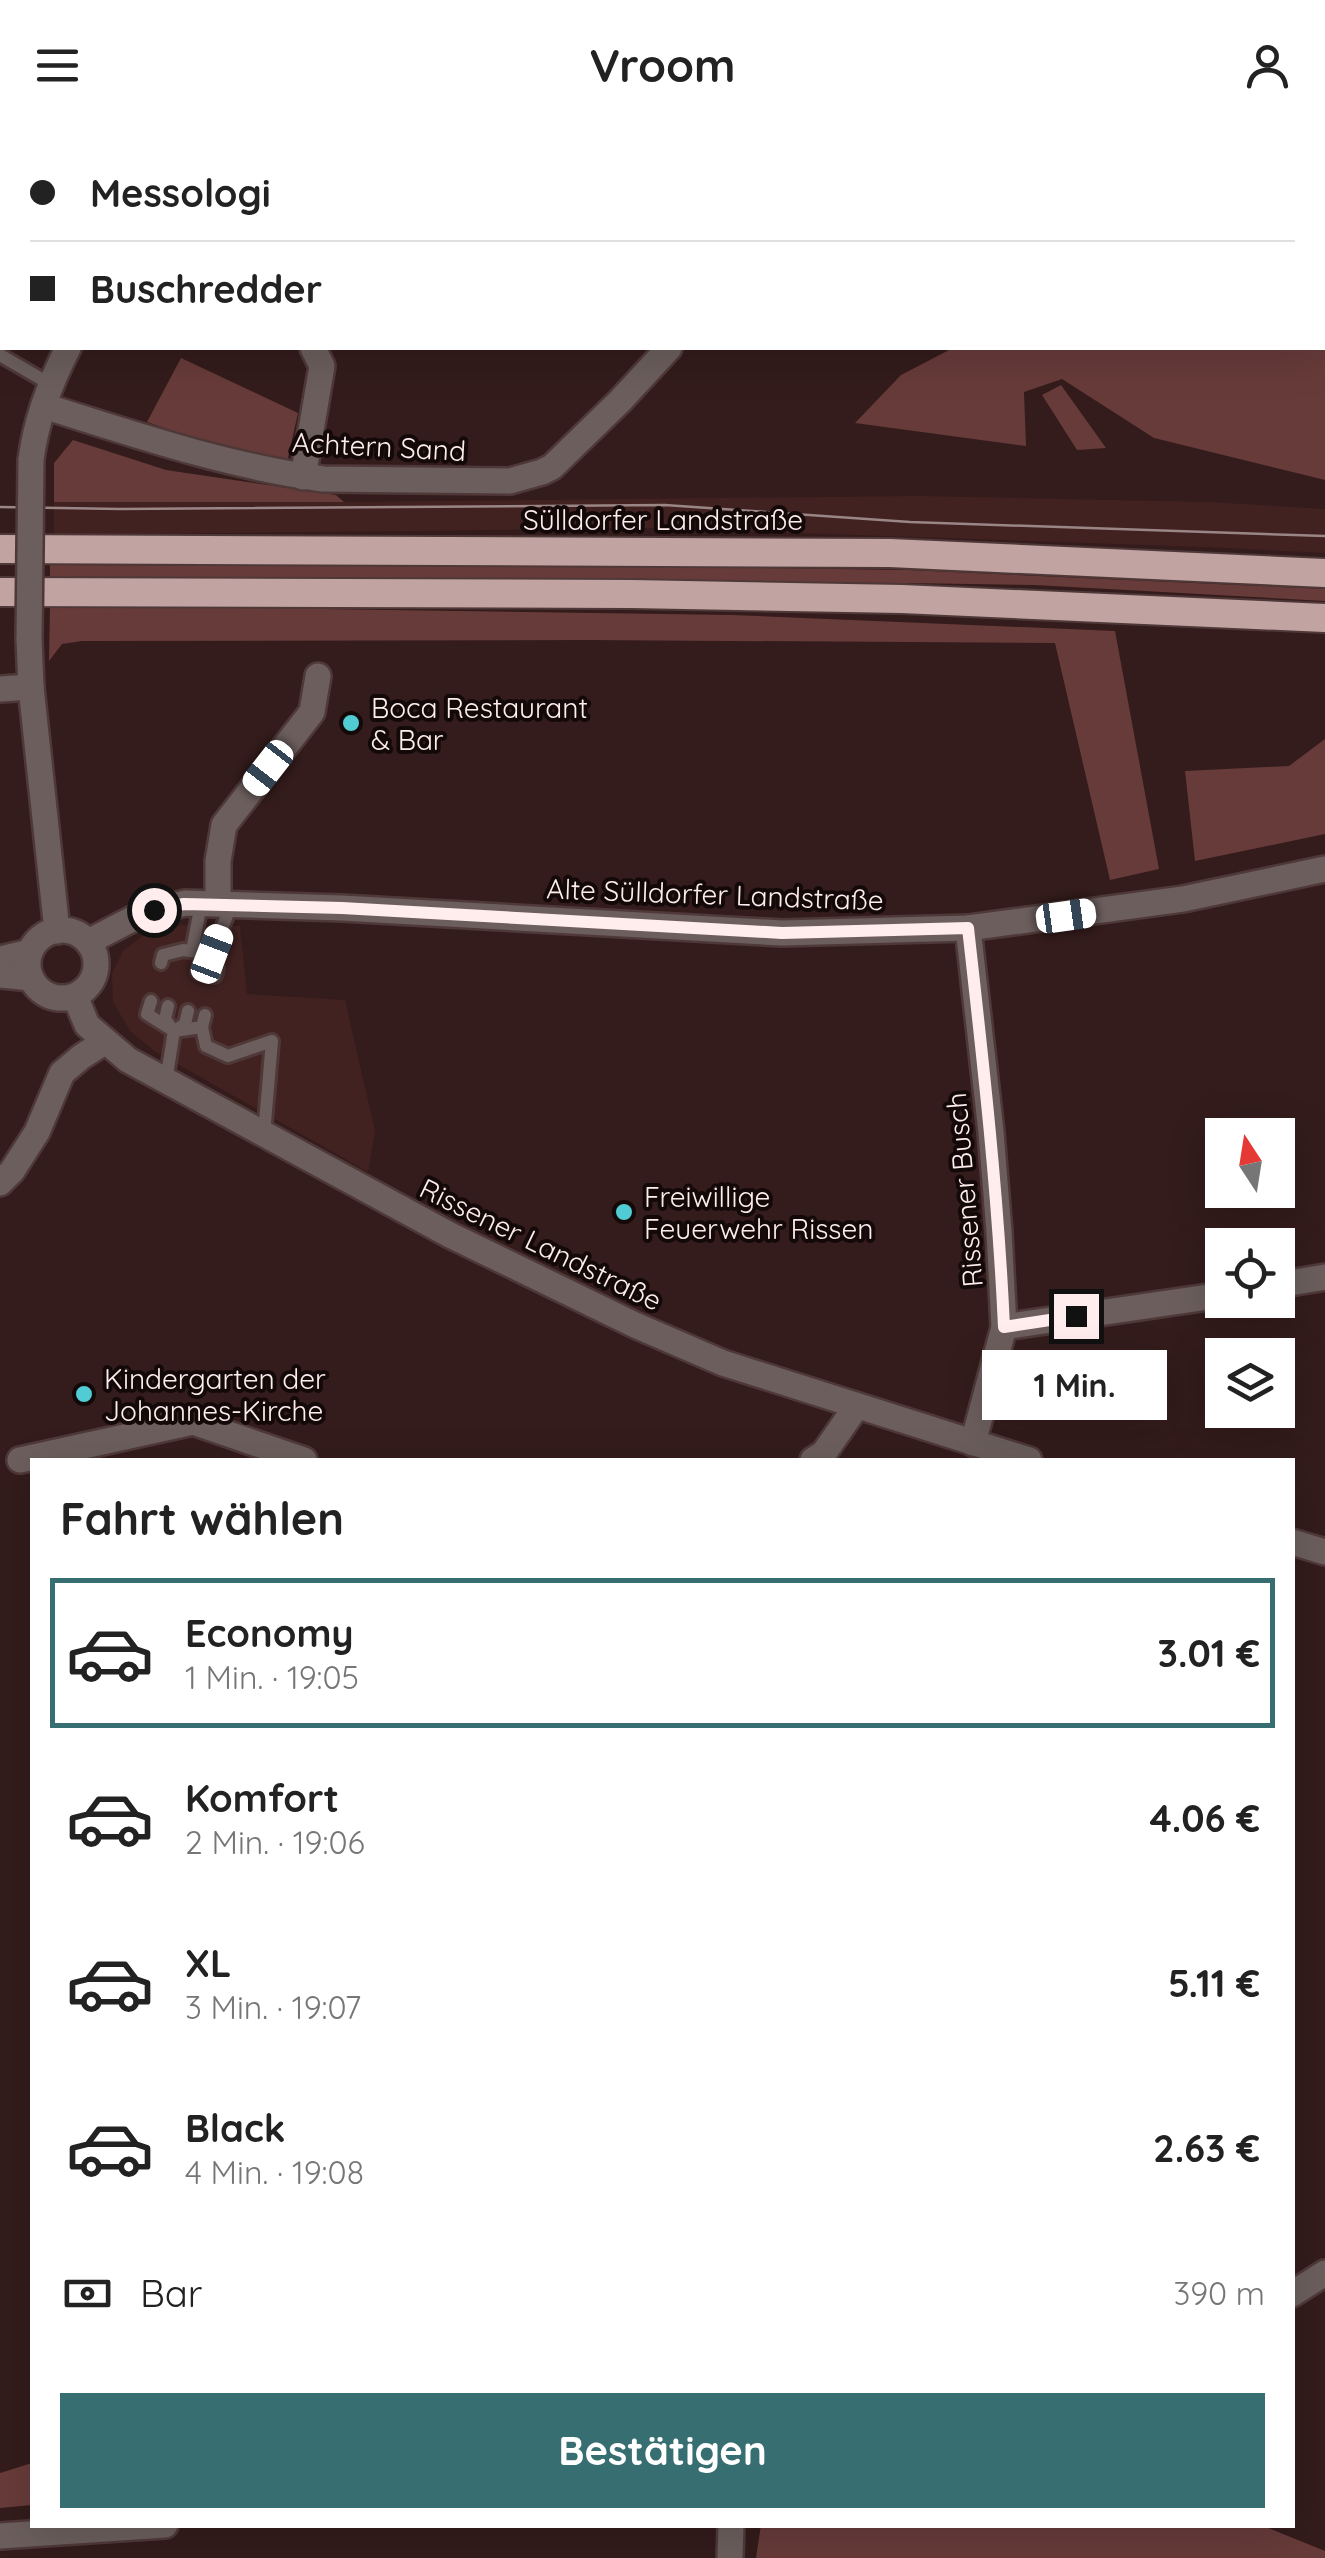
<!DOCTYPE html>
<html lang="de">
<meta charset="utf-8">
<style>
body{margin:0;font-family:Quicksand,sans-serif;background:#f2f2f2;color:#222;height:100vh;display:flex;flex-direction:column;font-size:38px;white-space:nowrap}
*{box-sizing:border-box;margin:0}
p{font-size:32px;color:#767676}
.icon{flex:none;width:55px;height:55px;fill:none;stroke:currentColor;stroke-width:2;stroke-linecap:round;stroke-linejoin:round}
.map{position:relative;flex:1;overflow:hidden}
.details{position:absolute;left:30px;top:1328px;width:1265px;height:1070px;display:flex;flex-direction:column;background:#fff;border-radius:0px;box-shadow:0 10px 40px #0002}
.details>*{flex:none}
.guide{position:absolute;left:0px;top:0px;width:1325px;height:220px;box-shadow:0 10px 40px #0002;display:grid;align-content:center;height:220px;padding:0 30px;background:#fff}
.needle{width:65px;rotate:348deg}
.fabs{position:absolute;left:1205px;top:988px;display:grid;gap:20px}
.fabs a{display:grid;place-items:center;width:90px;height:90px;border-radius:0px;background:#fff;box-shadow:0 10px 40px #0002;font-size:50px}
.end{position:absolute;width:45px;height:45px;margin:-22px;border:12px solid #feedec;background:#111;box-shadow:0 0 0 5px #111}
.from{border-radius:50%}
.bubble{position:absolute;height:70px;border-radius:0px;background:#fff;box-shadow:0 10px 40px #0002;font-size:32px;font-weight:800;line-height:70px;text-align:center}
.car{position:absolute;width:30px;height:60px;margin:-30px -15px;border-radius:12px;box-shadow:0 0 8px 2px #0007;background:linear-gradient(#fff 24%,#345 0 40%,#fff 0 76%,#345 0 86%,#fff 0)}
.guide b{display:flex;align-items:center;gap:35px;height:95px;font-size:38px}
.guide b+b{border-top:2px solid #e0e0e0}
.guide i{width:25px;height:25px;background:#222}
ul{padding:0;list-style:none}
li{display:flex;align-items:center;gap:30px;height:150px;margin:0 20px 15px;padding:0 10px;border:5px solid transparent;border-radius:0px}
li div{flex:1}
li b{display:block;font-size:38px}
li em{font-style:normal;font-weight:800}
li.on{border-color:#376e72}
li>.icon{width:90px;height:90px;stroke-width:1.5}
h2{padding:0 30px;font-size:45px;line-height:120px}
.pay{display:flex;align-items:center;gap:25px;height:110px;padding:0 30px;font-size:38px}
.pay p{margin-inline-start:auto}
.primary-button{display:flex;gap:20px;margin-top:auto;padding:20px 30px}
.primary-button a{flex:1;height:115px;border-radius:0px;background:#376e72;color:#fff;font-size:40px;font-weight:800;line-height:115px;text-align:center}
header{display:flex;justify-content:space-between;align-items:center;height:130px;padding:0 30px;background:#fff;font-size:45px;font-weight:800}
.map>svg:first-child{display:block}
</style>
<header><svg class="icon" aria-label="menu" viewBox="0 0 24 24"><path d="M4 6h16M4 12h16M4 18h16"/></svg>Vroom<svg class="icon" aria-label="person" viewBox="0 0 24 24"><circle cx="12" cy="8" r="4"/><path d="M4 21q1-7 8-7t8 7"/></svg></header>
<div class="map">
<svg width="1325" height="2428" viewBox="0 0 1325 2428">
<rect width="100%" height="100%" fill="#331c1b"/>
<g fill="#412221">
<path d="M919,366L1209,372L1325,379V423L1204,417L657,398L54,405V372H344Z"/>
<path d="M174,795L240,796L247,864L345,870L375,1001L368,1042L153,920L130,901L113,872L112,843L123,821L145,804Z"/>
</g>
<g fill="#673b3a">
<path d="M1323,56H1325V350L1154,308L1062,249L1024,262L1026,316L855,293L901,245L953,218H1322Z"/>
<path d="M181,228L298,283L287,332C243,329 189,306 147,292Z"/>
<path d="M1061,255L1106,318L1077,320L1042,265Z"/>
<path d="M73,310L166,340L336,365L344,372H54V333Z"/>
<path d="M50,435L696,437L908,440L1325,459V471L1035,455L904,453L50,449Z"/>
<path d="M50,475L732,485L1115,501L1159,739L1110,750L1055,513L587,510L82,511L62,514L49,531Z"/>
<path d="M1325,609V704L1195,731L1185,641L1289,636Z"/>
<path d="M32,2333V2375L0,2378V2343Z"/>
<path d="M761,2395H1261L1325,2421V2428H756Z"/>
</g>
<g fill="none" stroke-linecap="round" stroke-linejoin="round">
<g stroke="#4f3938" stroke-width="18">
<g id="service">
<path d="M0,178L2,180"/>
<path d="M0,225L50,254"/>
<path d="M192,821L201,774"/>
<path d="M212,824L217,839L215,846"/>
<path d="M161,833L163,825L183,820L212,824"/>
<path d="M198,842L200,835L212,824L231,775"/>
<path d="M151,871L147,884L174,901L202,897L205,885"/>
<path d="M168,876L165,889L172,899"/>
<path d="M202,897L206,916L228,926L272,911L264,1004"/>
<path d="M166,951L174,901L185,894L188,881"/>
</g>
</g>
<g stroke="#4f3938" stroke-width="30">
<g id="minor">
<path d="M802,0L804,2"/>
<path d="M1093,0L1109,2"/>
<path d="M361,2L366,0"/>
<path d="M872,2L874,0"/>
<path d="M1322,33H1325"/>
<path d="M44,276C136,305 227,336 323,349L510,351L542,342L552,337L620,271L669,218"/>
<path d="M303,347L322,236L313,218"/>
<path d="M0,559L31,557"/>
<path d="M218,774V731L224,695L312,582L318,546"/>
<path d="M968,798L991,1002L999,1102L1004,1197L973,1313"/>
<path d="M88,812L140,785L185,773L342,778L782,803L968,798L1183,769L1325,739"/>
<path d="M0,829L30,822"/>
<path d="M0,845L31,848"/>
<path d="M0,1053L12,1041L37,1002L62,943L81,927L104,912"/>
<path d="M1278,1155L1325,1147"/>
<path d="M1004,1197L1222,1165"/>
<path d="M20,1330L193,1292L304,1330"/>
<path d="M813,1330L824,1323L856,1277"/>
<path d="M730,2428L731,2395"/>
</g>
</g>
<g stroke="#4f3938" stroke-width="30">
<g id="tertiary">
<path d="M170,2L171,0"/>
<path d="M31,330C36,290 50,253 68,218"/>
<path d="M29,509L31,557L57,801"/>
<circle cx="62" cy="834" r="34"/>
<path d="M75,866L87,895L128,930L450,1105L635,1195L723,1233L1029,1330"/>
<path d="M1292,1412L1325,1422"/>
<path d="M1292,2164L1325,2143"/>
<path d="M0,2406L165,2395"/>
</g>
</g>
<g stroke="#4f3938" stroke-width="32">
<g id="trunk">
<path d="M0,419L890,423L1325,443"/>
<path d="M0,462L632,464L902,469L1325,488"/>
</g>
</g>
<use href="#service" stroke="#6b5e5d" stroke-width="12"/>
<use href="#minor" stroke="#6b5e5d" stroke-width="25"/>
<use href="#tertiary" stroke="#6b5e5d" stroke-width="25"/>
<use href="#trunk" stroke="#c1a4a2" stroke-width="28"/>
<path stroke="#9a8685" stroke-width="2.5" d="M0,377L120,379L665,375L910,392L1325,406"/>
<g stroke="#4f3938" stroke-width="30" stroke-linecap="butt">
<path id="tertiary-bridge" d="M29,509L31,330"/>
</g>
<use href="#tertiary-bridge" stroke="#6b5e5d" stroke-width="25"/>
</g>
<g fill="none" stroke-linecap="round" stroke-linejoin="round">
<path stroke="#feedec" stroke-width="12" d="M154,780L184,774L342,778L782,803L968,798C983,931 998,1063 1004,1197L1076,1186"/>
</g>
<g fill="#51ccd4" stroke="#140909" stroke-width="4">
<circle cx="351" cy="593" r="10"/>
<circle cx="624" cy="1082" r="10"/>
<circle cx="84" cy="1264" r="10"/>
</g>
<g text-anchor="middle" dominant-baseline="central" stroke-width="8" stroke-linejoin="round" paint-order="stroke">
<g font-size="28" fill="#feedec" stroke="#140909">
<text transform="translate(379 316) rotate(3)">Achtern Sand</text>
<text x="663" y="389">Sülldorfer Landstraße</text>
<text transform="translate(715 764) rotate(2)">Alte Sülldorfer Landstraße</text>
<text transform="translate(964 1060) rotate(-95)">Rissener Busch</text>
<text transform="translate(541 1114) rotate(26)">Rissener Landstraße</text>
</g>
<g font-size="28" fill="#feedec" stroke="#140909" text-anchor="start">
<text x="371" y="577">Boca Restaurant<tspan x="371" dy="32">&amp; Bar</tspan></text>
<text x="644" y="1066">Freiwillige<tspan x="644" dy="32">Feuerwehr Rissen</tspan></text>
<text x="104" y="1248">Kindergarten der<tspan x="104" dy="32">Johannes-Kirche</tspan></text>
</g>
</g>
</svg>
<div class="fabs">
<a><svg class="needle" viewBox="-14 -14 28 28"><path d="M0-13l5 13h-10z" fill="#e53935"/><path d="M0 13l5-13h-10z" fill="#767676"/></svg></a>
<a><svg class="icon" aria-label="locate" viewBox="0 0 24 24"><circle cx="12" cy="12" r="6"/><path d="M12 2v4M12 18v4M2 12h4M18 12h4"/></svg></a>
<a><svg class="icon" aria-label="layers" viewBox="0 0 24 24"><path d="M12 4l9 5-9 5-9-5zM3 14l9 5 9-5"/></svg></a>
</div>
<i class="end from" style="left:154px;top:780px"></i>
<i class="end" style="left:1076px;top:1186px"></i>
<div class="bubble" style="left:982px;top:1220px;width:185px">1 Min.</div>
<i class="car" style="left:268px;top:638px;rotate:218deg"></i>
<i class="car" style="left:1066px;top:786px;rotate:82deg"></i>
<i class="car" style="left:212px;top:824px;rotate:21deg"></i>
<div class="guide">
<b><i class="from"></i>Messologi</b>
<b><i></i>Buschredder</b>
</div>
<section class="details">
<h2>Fahrt wählen</h2>
<ul>
<li class="on"><svg class="icon" aria-label="car" viewBox="0 0 24 24"><path d="M5 17H2v-5l4-1 3-4h7l3 4 3 1v5h-3M9 17h6M6 11h13"/><circle cx="7" cy="17" r="2"/><circle cx="17" cy="17" r="2"/></svg><div><b>Economy</b><p>1 Min. · 19:05</p></div><em>3.01 €</em></li>
<li><svg class="icon" aria-label="car" viewBox="0 0 24 24"><path d="M5 17H2v-5l4-1 3-4h7l3 4 3 1v5h-3M9 17h6M6 11h13"/><circle cx="7" cy="17" r="2"/><circle cx="17" cy="17" r="2"/></svg><div><b>Komfort</b><p>2 Min. · 19:06</p></div><em>4.06 €</em></li>
<li><svg class="icon" aria-label="car" viewBox="0 0 24 24"><path d="M5 17H2v-5l4-1 3-4h7l3 4 3 1v5h-3M9 17h6M6 11h13"/><circle cx="7" cy="17" r="2"/><circle cx="17" cy="17" r="2"/></svg><div><b>XL</b><p>3 Min. · 19:07</p></div><em>5.11 €</em></li>
<li><svg class="icon" aria-label="car" viewBox="0 0 24 24"><path d="M5 17H2v-5l4-1 3-4h7l3 4 3 1v5h-3M9 17h6M6 11h13"/><circle cx="7" cy="17" r="2"/><circle cx="17" cy="17" r="2"/></svg><div><b>Black</b><p>4 Min. · 19:08</p></div><em>2.63 €</em></li>
</ul>
<div class="pay"><svg class="icon" aria-label="cash" viewBox="0 0 24 24"><path d="M3 7h18v10H3z"/><circle cx="12" cy="12" r="2"/></svg>Bar<p>390 m</p></div>
<div class="primary-button"><a>Bestätigen</a></div>
</section>
</div>
